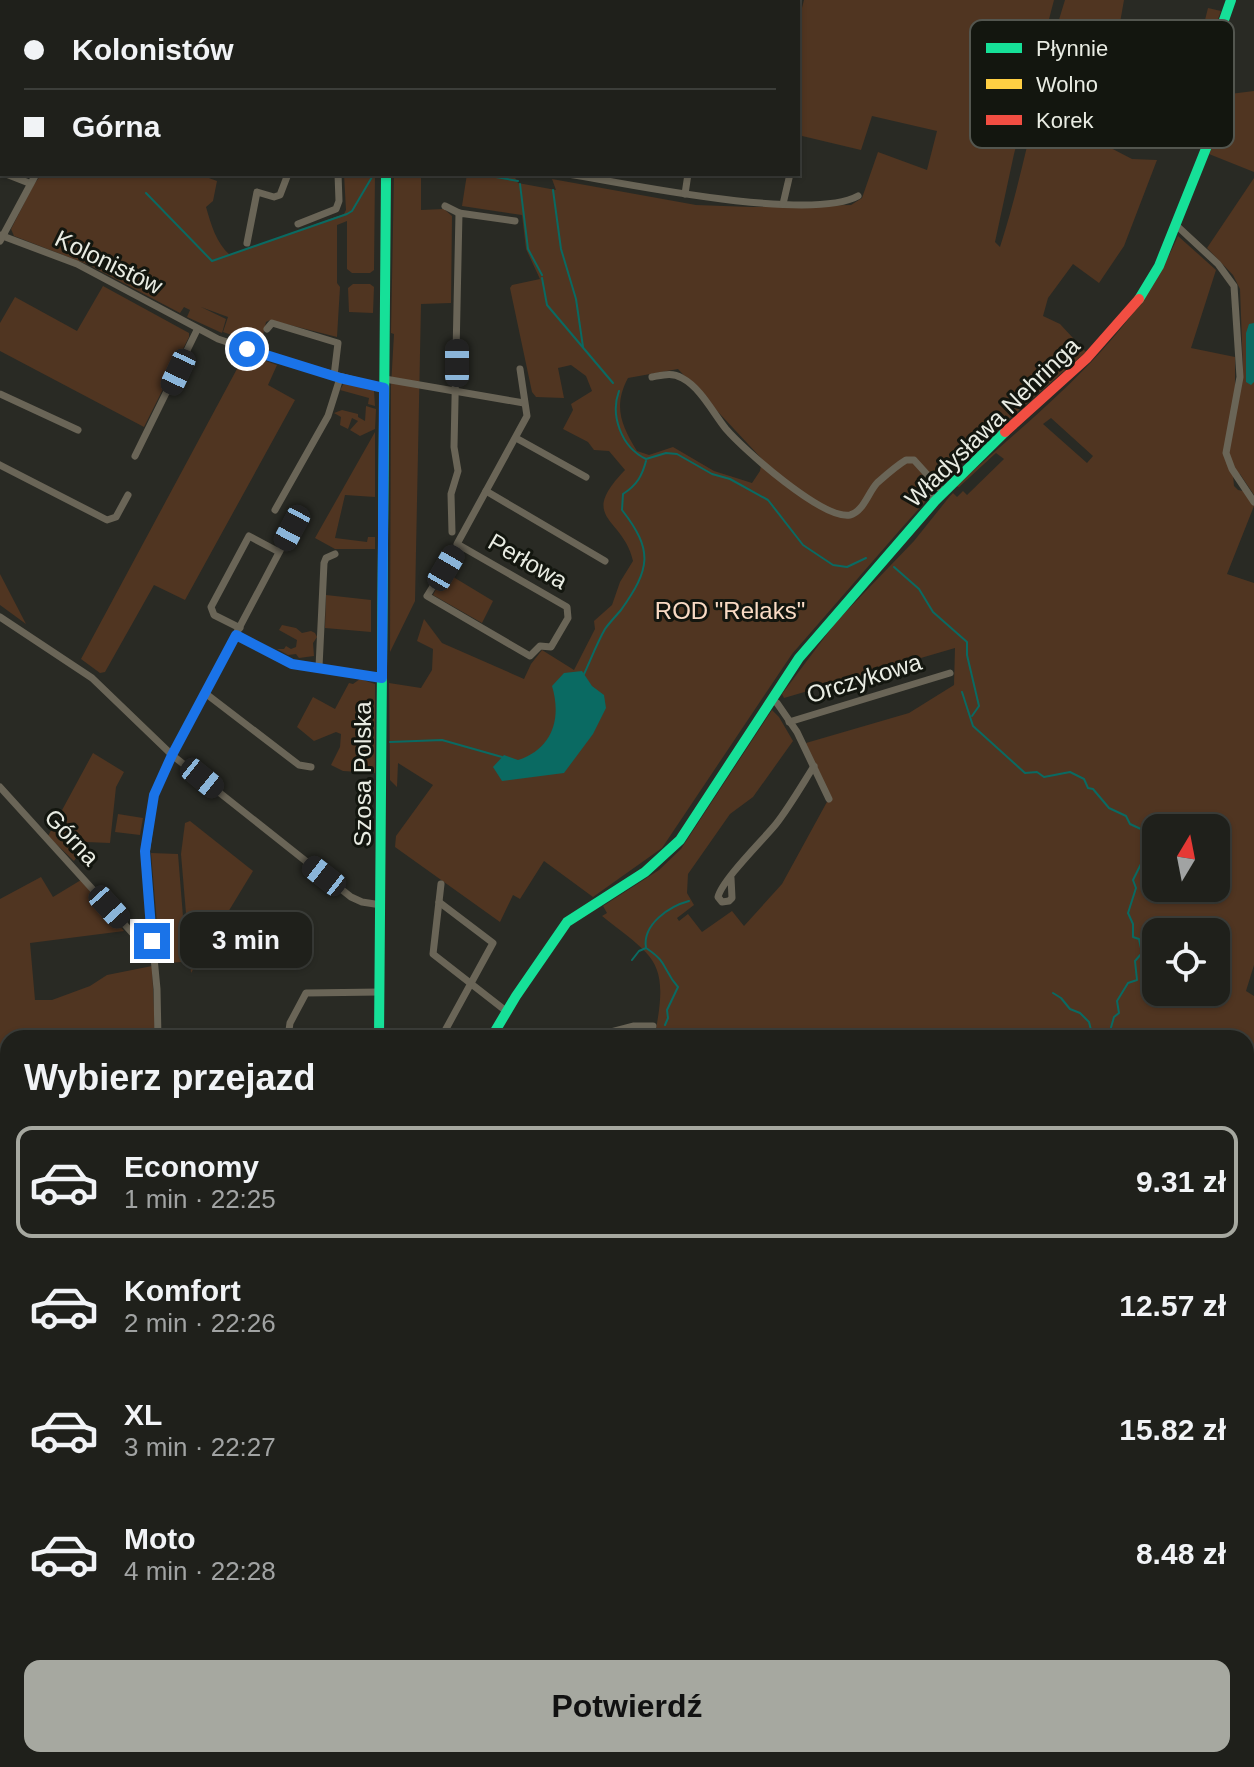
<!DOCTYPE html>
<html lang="pl">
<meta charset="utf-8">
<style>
body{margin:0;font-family:Helvetica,sans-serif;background:#272824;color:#f1f3f6;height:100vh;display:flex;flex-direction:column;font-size:30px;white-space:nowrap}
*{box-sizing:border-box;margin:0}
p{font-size:26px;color:#a1a3a3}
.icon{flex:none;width:44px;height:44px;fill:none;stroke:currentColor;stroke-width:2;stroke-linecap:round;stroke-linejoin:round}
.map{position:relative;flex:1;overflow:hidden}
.side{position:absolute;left:0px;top:1030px;width:1254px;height:738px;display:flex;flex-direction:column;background:#1f201b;border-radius:24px 24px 0 0;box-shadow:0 2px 6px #0004,0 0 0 2px #3c3e3a}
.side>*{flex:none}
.guide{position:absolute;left:0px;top:0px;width:800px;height:176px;box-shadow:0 2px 6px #0004,0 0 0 2px #3c3e3a;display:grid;align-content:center;height:176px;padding:0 24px;background:#1f201b}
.needle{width:52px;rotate:10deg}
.fabs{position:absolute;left:1142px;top:814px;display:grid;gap:16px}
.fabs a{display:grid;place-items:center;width:88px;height:88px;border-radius:16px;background:#1f201b;box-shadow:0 2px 6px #0004,0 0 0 2px #3c3e3a;font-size:40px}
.end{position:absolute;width:36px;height:36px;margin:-18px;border:10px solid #1a73e8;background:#fff;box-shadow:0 0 0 4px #fff}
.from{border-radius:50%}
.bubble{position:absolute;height:56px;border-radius:16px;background:#1f201b;box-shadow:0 2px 6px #0004,0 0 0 2px #3c3e3a;font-size:26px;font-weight:700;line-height:56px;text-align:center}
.car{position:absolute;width:24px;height:48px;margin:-24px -12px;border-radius:10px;box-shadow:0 0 6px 2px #0007;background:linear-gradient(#222 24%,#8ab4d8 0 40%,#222 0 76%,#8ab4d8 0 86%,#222 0)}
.guide b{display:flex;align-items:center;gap:28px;height:76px;font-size:30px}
.guide b+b{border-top:2px solid #3c3e3a}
.guide i{width:20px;height:20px;background:#f1f3f6}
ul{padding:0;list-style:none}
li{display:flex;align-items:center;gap:24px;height:112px;margin:0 16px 12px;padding:0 8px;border:4px solid transparent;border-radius:16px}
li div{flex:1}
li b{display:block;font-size:30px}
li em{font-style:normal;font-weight:700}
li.current{border-color:#a6a8a0}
li>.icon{width:72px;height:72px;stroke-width:1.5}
h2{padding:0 24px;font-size:36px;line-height:96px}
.primary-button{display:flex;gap:16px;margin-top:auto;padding:16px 24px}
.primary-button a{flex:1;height:92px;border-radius:16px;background:#a6a8a0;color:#111;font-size:32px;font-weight:700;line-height:92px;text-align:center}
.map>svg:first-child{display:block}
</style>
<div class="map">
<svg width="1254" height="1767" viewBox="0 0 1254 1767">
<rect width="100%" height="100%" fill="#292a24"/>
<g fill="#503521" fill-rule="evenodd">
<path d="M804,0H1054L1014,154L995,242L1000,247C1026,166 1039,81 1065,0H1124L1104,113L1078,131L1132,159L1157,160L1124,246L1099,283L1073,264L1048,298L1043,316L1060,324L1086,352L966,456L899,531L792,654L662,848L593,897L544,861L520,899L513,895L500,922L395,847L396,836L433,785L398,763L397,787L390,780L389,683L421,688L432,670L433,649L417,641L424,619L442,643L524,679L531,664L542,650L574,670L595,629L594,621L612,605L620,582L633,561C623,516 577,520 625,470L609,451L594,450L588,442L563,429L573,410L571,404L592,391L586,376L571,365L558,368L564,398L536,397L532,392L510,288L512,285L540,279L526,249L522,215L462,206L467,174H513L518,183L556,190L552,179L696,205L751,207L851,205L862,198L878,152L927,170L937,131L872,116L861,150L798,135V23ZM678,369L762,459L760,471L752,483L714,471L673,447L649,455L637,451C621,425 613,406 628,378Z"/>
<path d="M1208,8L1221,11L1212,35L1209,36L1202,32Z"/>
<path d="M1254,91V172L1209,154L1228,109L1230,94Z"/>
<path d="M42,174H198L217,181L213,201L206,207C211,224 216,243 230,255L344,214L346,210L344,174H375L374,270L370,273H352L347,269V221L337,225V283L340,287L337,337L270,320L266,322L261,345L223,332L228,317L201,307L226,319L222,333L187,317L190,310L184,307L180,313L89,265L14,236L11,229L34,184Z"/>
<path d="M394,174H421V210L444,209L452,216L451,303L421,304L415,601L390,652L391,386L394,334L391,333Z"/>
<path d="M1254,178V495L1240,474L1233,475L1234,486L1238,490L1243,491L1254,506L1227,574L1254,583V965L1246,991L1254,996V1215L1246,1231V1038H604L642,1029H656C669,959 653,957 602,916L607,913L603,906L659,870L681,849L772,710L779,717L793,741L753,797L730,814L688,874L687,893L694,905L677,918L679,921L688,914L702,932L732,911L744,926L782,884L828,800L806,743L909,713L954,685L955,648L784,698L782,694L836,622L914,541L950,496L953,493L957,497L963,491L967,495L1004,459L996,453L959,487L956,486C1038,412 1134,340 1178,236L1216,270L1191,348L1235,357V386L1243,369L1240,289L1233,275L1207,248ZM1051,418L1093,456L1087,463L1043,424ZM1156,828H1216V888H1156ZM1156,932H1216V992H1156Z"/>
<path d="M353,284H370L374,287L373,313L349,312L348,288Z"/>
<path d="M103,286L189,333V337L144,427L0,351V323L15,297L77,331Z"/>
<path d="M245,354L277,365L268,385L295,400L185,600L154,585L105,672L100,673L81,659Z"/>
<path d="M344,383L374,391L375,406L368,404L369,398L340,390Z"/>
<path d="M366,406L376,409L375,429L360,436L350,430L358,421L352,418L348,429L340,425L341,417L334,413L342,410L358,414V417L365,421Z"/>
<path d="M375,432V497L345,495L335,538L367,542L368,537H375V549H335L315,538Z"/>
<path d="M445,572L493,601L482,623L433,595Z"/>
<path d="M0,574L26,624L0,605Z"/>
<path d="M326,595L371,600V632L325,628Z"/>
<path d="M282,625L296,628L302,633L311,631L315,633L317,637L313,643L314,656L299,658L296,654L288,655L277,649H284L286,646L291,649L296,647L297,640L279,630Z"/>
<path d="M360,679L375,684V773L343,771L331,765L340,747L341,734L336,732L314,741L297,727L313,697L335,709L349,683L353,684Z"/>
<path d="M93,753L124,772L116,787L110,843L86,842L74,861L48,836Z"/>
<path d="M118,814L143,818L140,835L115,832Z"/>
<path d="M190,821L253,871L191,973L181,854L185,823Z"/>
<path d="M151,853L178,854L186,954L182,962L164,963L160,959Z"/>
<path d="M41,877L53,897L81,880L124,931L30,943L35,1000H52L90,986L107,975L152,966L155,1033L140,1038H8V1417L0,1424V899Z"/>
<path d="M1246,1478L1254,1483V1580L1246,1589Z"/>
<path d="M0,1689L8,1695V1760H164V1762L171,1760H271L249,1767H0Z"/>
<path d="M1254,1689V1742L1246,1726V1696Z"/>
<path d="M1246,1733C1253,1745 1254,1756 1246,1767H1232L1226,1760H1246Z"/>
<path d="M305,1760H462L463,1765L284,1767Z"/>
<path d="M479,1760H937L941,1767H616L610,1763L606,1767H479Z"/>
<path d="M1003,1760H1111L1107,1767H1009Z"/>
</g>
<g fill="#0a6a62">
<path d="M1254,323V382L1251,385L1246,382V333L1249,324Z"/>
<path d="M582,671L592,686L604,695L606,708L593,734L564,773L502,781L493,767L504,755L518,760C552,749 562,719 552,686L564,673Z"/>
</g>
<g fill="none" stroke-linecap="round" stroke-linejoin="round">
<g stroke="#0a6a62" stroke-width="2">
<path d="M479,174L518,181"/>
<path d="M396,175L406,174"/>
<path d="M520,184L528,249L542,275"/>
<path d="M553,190L561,249L576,299L583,347"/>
<path d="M146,193L212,261L347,214L352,211L372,177"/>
<path d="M542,278L547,305L613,383"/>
<path d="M619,391C610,415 621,447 646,459L666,453L677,454L712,474L730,479L768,500L803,545L833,565L847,567L866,558"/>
<path d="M894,567L919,589L933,612L967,642V655L979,706L972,716"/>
<path d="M584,674C591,659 597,643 605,629C610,622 616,616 621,610C650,569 654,551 622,510L623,494C637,485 642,476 646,461"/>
<path d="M962,692L973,726L1025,773L1037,772L1044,777L1070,772L1084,779L1088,788L1093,789L1109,808L1126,816L1130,824L1143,830L1142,862L1133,880L1136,888L1128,913L1133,924V937L1139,939L1142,953L1135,961L1137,980L1128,983L1117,1001L1119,1013L1114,1017L1108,1038"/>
<path d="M390,742L442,740L502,757"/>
<path d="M646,948C642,924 670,906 689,901"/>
<path d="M632,960L639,951L646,948C669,963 662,969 678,987L667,1010L668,1018L665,1025"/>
<path d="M1053,993L1061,998L1070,1009L1080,1013L1089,1022L1093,1038"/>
<path d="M661,1038L663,1032"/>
</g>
<g stroke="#6a6557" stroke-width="7">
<path d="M440,0V2"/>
<path d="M109,2V0"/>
<path d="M195,2V0"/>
<path d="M428,2V0"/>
<path d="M660,2V0"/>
<path d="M711,2V0"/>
<path d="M722,2L723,0"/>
<path d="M6,174L29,183"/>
<path d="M569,174C626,184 811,222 858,196"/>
<path d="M685,194L688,174"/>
<path d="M783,204L790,174"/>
<path d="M445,206L459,213"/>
<path d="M298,224L336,209L339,201L338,174"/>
<path d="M1176,225L1218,264L1234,286L1240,377L1226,453L1232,469L1254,502"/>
<path d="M0,235L77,264L218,339L293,364L384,388"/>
<path d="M0,241L36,174"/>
<path d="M247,243L257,192L274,197L280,195L288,174"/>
<path d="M267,329L272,323L338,343L334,376"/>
<path d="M652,377C663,375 672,372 682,378C701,388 713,413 726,429C744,450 823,520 850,515C863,512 868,493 877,483C886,475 896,466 906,460H914L943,492"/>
<path d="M385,379L524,403"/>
<path d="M0,394L78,430"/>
<path d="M516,438L586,477"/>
<path d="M135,456L197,330"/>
<path d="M0,465L107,520L116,517L128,495"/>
<path d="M931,479L929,493L935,501"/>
<path d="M486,491L605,561"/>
<path d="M275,510L328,416L340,378"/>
<path d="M452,532L451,494L458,471L454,447L459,213L515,221"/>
<path d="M459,545L567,607L568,618L551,647L540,646L530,656L427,596L459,545L457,544L527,416L520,369"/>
<path d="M0,617L92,678L172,755L351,897L362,902L381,905"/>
<path d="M240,628L214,615L211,607L249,536L279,552"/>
<path d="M236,635L292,664L382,678"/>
<path d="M319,667L324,563L326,558L335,554"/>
<path d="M205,693L299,765L311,767"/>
<path d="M772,700L777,703L797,732L829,799"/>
<path d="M789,722L950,673"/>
<path d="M0,787L135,936L144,941H152"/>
<path d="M731,878L732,898L729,901L722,902L718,897C722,880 763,840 776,824C790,806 802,785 814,766"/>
<path d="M441,884L433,954L506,1011"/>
<path d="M439,902L493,943L441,1038"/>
<path d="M158,1038L157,989L145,862L154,795L172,755L292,528"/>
<path d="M311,1038L292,1034L289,1030L290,1023L306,993L380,992"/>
<path d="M588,1038L634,1026H653"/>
<path d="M1246,1409L1254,1387"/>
<path d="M1246,1444L1254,1452"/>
<path d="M8,1516L4,1543L8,1568"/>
<path d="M998,1760L1003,1767"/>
<path d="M1222,1760L1229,1767"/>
</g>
<g stroke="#16e098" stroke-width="10">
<path d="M1139,299L1159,266L1223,106L1225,89L1217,40L1231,0"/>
<path d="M379,1038L386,174"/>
<path d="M491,1038L516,996L567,922L645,872L680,840L799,658L935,501L1005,432"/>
<path d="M1246,1632L1254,1615"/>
<path d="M274,1767L295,1760"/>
<path d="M1202,1767L1204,1760"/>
</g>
<g stroke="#ffcf43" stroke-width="10">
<path d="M387,0V2"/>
<path d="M471,1760V1767"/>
</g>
<path stroke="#f24e42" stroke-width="10" d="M1005,432L1087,358L1139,299"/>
<g stroke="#64615a" stroke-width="2">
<path d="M1246,1693L1254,1687"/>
<path d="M1246,1730L1254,1749L1248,1767"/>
</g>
<g stroke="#64615a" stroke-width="5">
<g id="rail">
<path d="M1246,1604L1254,1595"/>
<path d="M1125,1767L1128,1760"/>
</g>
</g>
<use href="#rail" stroke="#13160f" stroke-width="2" stroke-dasharray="6" stroke-linecap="butt"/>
</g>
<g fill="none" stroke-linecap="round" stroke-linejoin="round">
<path stroke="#1a73e8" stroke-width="10" d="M152,941L145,851L154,795L172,755L236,635L292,664L382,678L384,388L340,378L247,349"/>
</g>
<g text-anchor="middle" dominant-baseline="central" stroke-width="6" stroke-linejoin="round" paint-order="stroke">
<g font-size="24" fill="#e9ece3" stroke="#13160f">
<text transform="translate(109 262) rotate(26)">Kolonistów</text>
<text transform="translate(992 422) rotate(-44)">Władysława Nehringa</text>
<text transform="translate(528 561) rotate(30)">Perłowa</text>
<text transform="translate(864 678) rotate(-17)">Orczykowa</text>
<text transform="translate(362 774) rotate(-90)">Szosa Polska</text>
<text transform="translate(72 837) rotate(47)">Górna</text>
</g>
<g font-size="24" fill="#f9dac4" stroke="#13160f">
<text x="730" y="610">ROD "Relaks"</text>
</g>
</g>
<rect x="970" y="20" width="264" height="128" rx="12" fill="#13160f" stroke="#53564f" stroke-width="2"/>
<rect x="986" y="43" width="36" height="10" fill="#16e098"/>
<rect x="986" y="79" width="36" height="10" fill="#ffcf43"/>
<rect x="986" y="115" width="36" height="10" fill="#f24e42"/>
<g font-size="22" fill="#e9ece3">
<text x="1036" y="56">Płynnie</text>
<text x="1036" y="92">Wolno</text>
<text x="1036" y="128">Korek</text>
</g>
</svg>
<div class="fabs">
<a><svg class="needle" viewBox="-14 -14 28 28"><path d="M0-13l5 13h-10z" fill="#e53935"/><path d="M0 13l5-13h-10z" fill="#a1a3a3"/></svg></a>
<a><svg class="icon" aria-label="locate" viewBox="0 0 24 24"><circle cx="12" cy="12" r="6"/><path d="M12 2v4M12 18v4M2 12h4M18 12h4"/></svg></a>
</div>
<i class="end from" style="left:247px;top:349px"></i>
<i class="end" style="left:152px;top:941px"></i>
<div class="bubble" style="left:180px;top:912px;width:132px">3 min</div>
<i class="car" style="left:457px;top:363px;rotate:0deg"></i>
<i class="car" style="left:178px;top:372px;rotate:205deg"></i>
<i class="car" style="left:292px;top:528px;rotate:208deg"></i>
<i class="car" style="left:446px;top:568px;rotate:30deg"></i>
<i class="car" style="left:202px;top:778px;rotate:129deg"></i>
<i class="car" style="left:324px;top:876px;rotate:308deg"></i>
<i class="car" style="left:109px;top:907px;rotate:138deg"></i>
<div class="guide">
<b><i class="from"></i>Kolonistów</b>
<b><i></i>Górna</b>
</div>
<section class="side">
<h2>Wybierz przejazd</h2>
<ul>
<li class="current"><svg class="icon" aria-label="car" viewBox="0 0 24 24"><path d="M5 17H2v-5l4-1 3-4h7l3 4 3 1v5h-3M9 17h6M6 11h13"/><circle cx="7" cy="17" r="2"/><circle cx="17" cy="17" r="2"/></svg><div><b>Economy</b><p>1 min · 22:25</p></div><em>9.31 zł</em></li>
<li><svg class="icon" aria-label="car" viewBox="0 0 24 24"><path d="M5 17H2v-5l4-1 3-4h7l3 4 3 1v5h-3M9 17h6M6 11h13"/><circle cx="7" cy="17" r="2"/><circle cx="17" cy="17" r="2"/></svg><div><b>Komfort</b><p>2 min · 22:26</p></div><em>12.57 zł</em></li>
<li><svg class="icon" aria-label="car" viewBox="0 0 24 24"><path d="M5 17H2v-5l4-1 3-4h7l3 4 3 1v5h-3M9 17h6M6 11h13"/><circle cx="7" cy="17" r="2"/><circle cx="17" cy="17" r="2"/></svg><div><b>XL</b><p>3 min · 22:27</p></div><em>15.82 zł</em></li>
<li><svg class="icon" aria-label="car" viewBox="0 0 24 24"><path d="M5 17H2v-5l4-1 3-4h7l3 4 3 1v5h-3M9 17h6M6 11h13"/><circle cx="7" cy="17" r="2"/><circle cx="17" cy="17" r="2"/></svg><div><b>Moto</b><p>4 min · 22:28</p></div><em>8.48 zł</em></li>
</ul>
<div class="primary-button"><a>Potwierdź</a></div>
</section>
</div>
